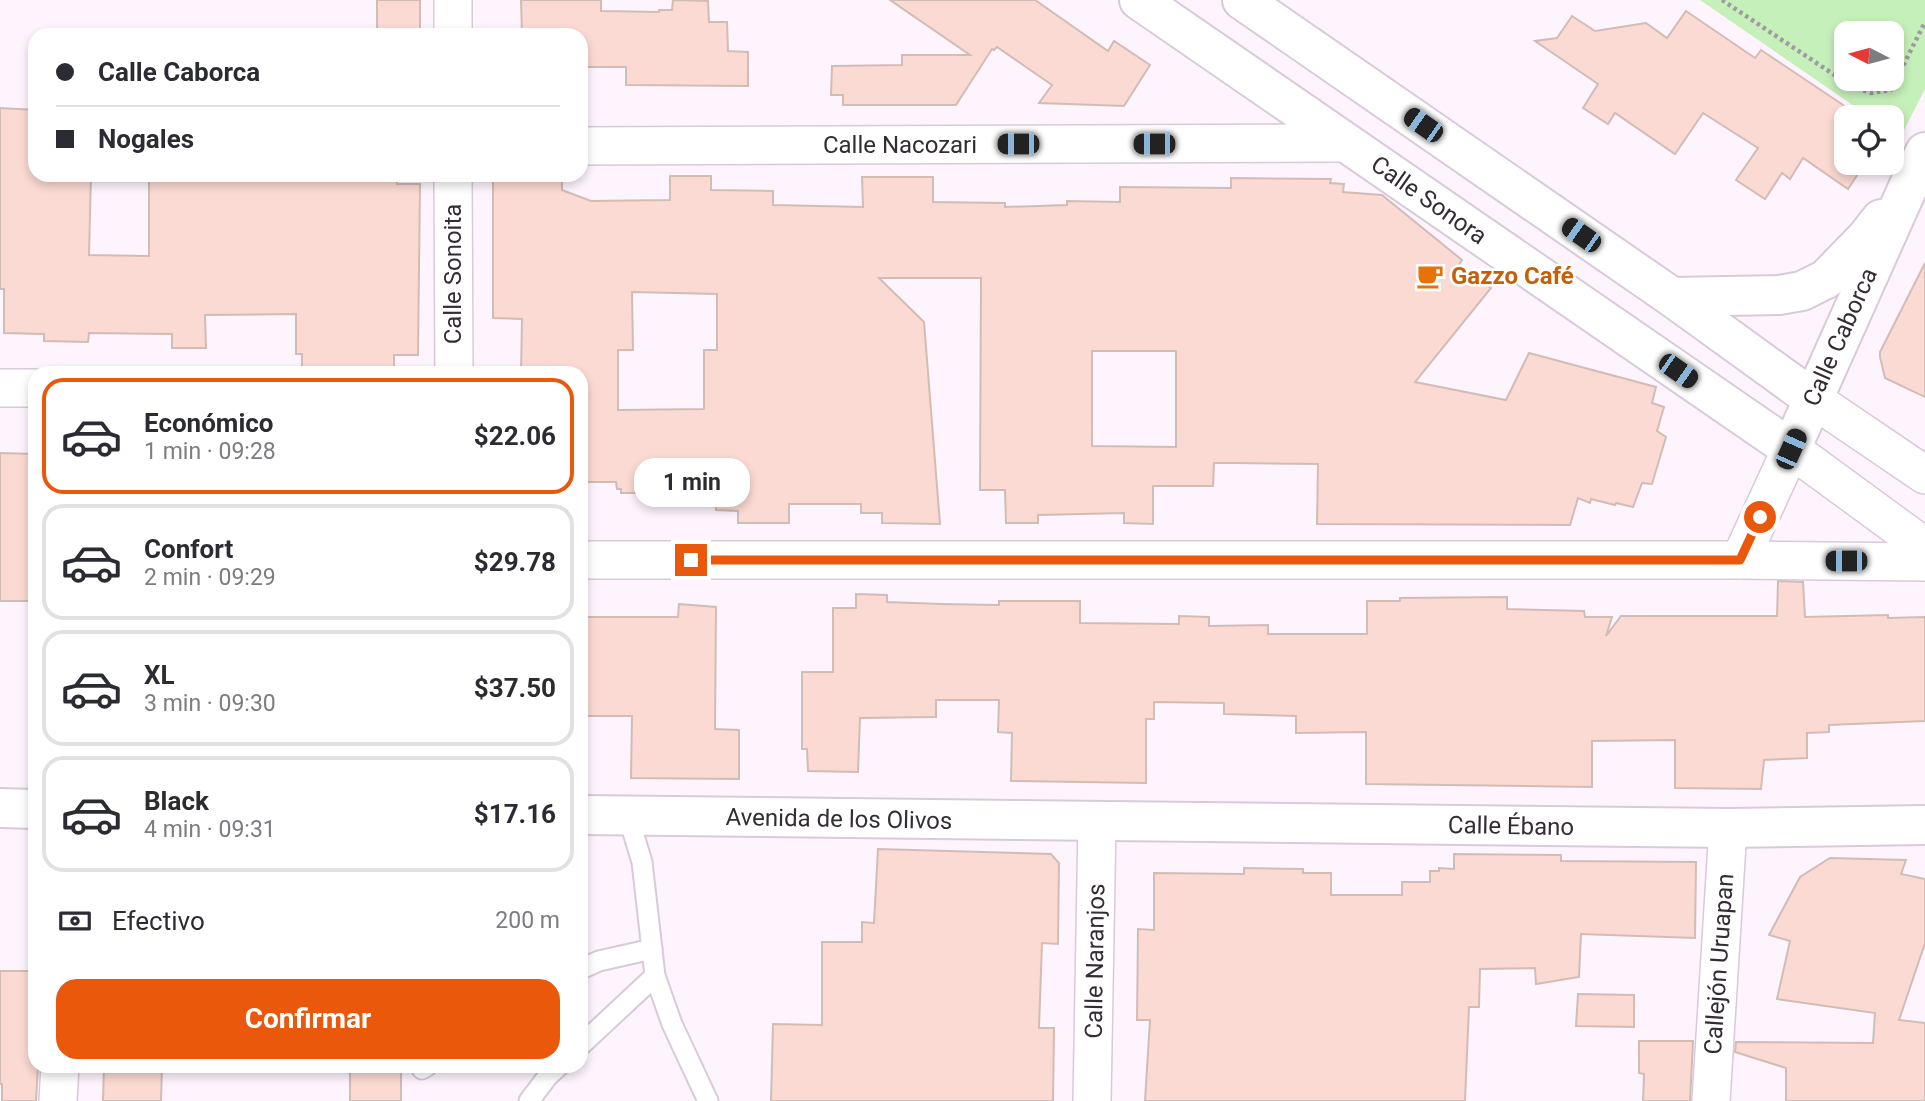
<!DOCTYPE html>
<html lang="es">
<meta charset="utf-8">
<style>
body{margin:0;font-family:Roboto,sans-serif;background:#f2f2f3;color:#2b2b33;height:100vh;display:flex;flex-direction:column;font-size:26px;white-space:nowrap}
*{box-sizing:border-box;margin:0}
p{font-size:23px;color:#7c7c81}
.icon{flex:none;width:38px;height:38px;fill:none;stroke:currentColor;stroke-width:2;stroke-linecap:round;stroke-linejoin:round}
.map{position:relative;flex:1;overflow:hidden}
.side{position:absolute;left:28px;top:366px;width:560px;height:707px;display:flex;flex-direction:column;background:#fff;border-radius:21px;box-shadow:0 4px 10px #0003}
.side>*{flex:none}
.banner{position:absolute;left:28px;top:28px;width:560px;height:154px;border-radius:21px;box-shadow:0 4px 10px #0003;display:grid;align-content:center;height:154px;padding:0 28px;background:#fff}
.needle{width:46px;rotate:276deg}
.fabs{position:absolute;left:1834px;top:21px;display:grid;gap:14px}
.fabs a{display:grid;place-items:center;width:70px;height:70px;border-radius:14px;background:#fff;box-shadow:0 4px 10px #0003;font-size:35px}
.end{position:absolute;width:32px;height:32px;margin:-16px;border:9px solid #ea580c;background:#fff;box-shadow:0 0 0 4px #fff}
.from{border-radius:50%}
.bubble{position:absolute;height:49px;border-radius:21px;background:#fff;box-shadow:0 4px 10px #0003;font-size:23px;font-weight:700;line-height:49px;text-align:center}
.car{position:absolute;width:21px;height:42px;margin:-21px -10px;border-radius:9px;box-shadow:0 0 5px 2px #0007;background:linear-gradient(#222 24%,#8ab4d8 0 40%,#222 0 76%,#8ab4d8 0 86%,#222 0)}
.banner b{display:flex;align-items:center;gap:24px;height:66px;font-size:26px}
.banner b+b{border-top:2px solid #e1e1e2}
.banner i{width:18px;height:18px;background:#2b2b33}
ul{padding:12px 0 0;list-style:none}
li{display:flex;align-items:center;gap:21px;height:116px;margin:0 14px 10px;padding:0 14px;border:4px solid #e1e1e2;border-radius:21px}
li div{flex:1}
li b{display:block;font-size:26px}
li em{font-style:normal;font-weight:700}
li.active{border-color:#ea580c}
li>.icon{width:63px;height:63px;stroke-width:1.5}
.pay{display:flex;align-items:center;gap:18px;height:77px;padding:0 28px;font-size:26px}
.pay p{margin-inline-start:auto}
.cta{display:flex;gap:14px;margin-top:auto;padding:14px 28px}
.cta a{flex:1;height:80px;border-radius:21px;background:#ea580c;color:#fff;font-size:28px;font-weight:700;line-height:80px;text-align:center}
.map>svg:first-child{display:block}
</style>
<div class="map">
<svg width="1925" height="1101" viewBox="0 0 1925 1101">
<rect width="100%" height="100%" fill="#fef4fe"/>
<path fill="#c6f0b9" fill-rule="evenodd" d="M1700,0H1925V89L1900,138L1892,132V117H1870ZM1846,33H1892V79H1846Z"/>
<g fill="#fadad2" stroke="#d2bcb6" stroke-width="2" fill-rule="evenodd">
<rect x="377" y="0" width="43" height="35"/>
<path d="M521,0H601V11L659,12V10H672L673,0L708,1L709,22H727L728,51L748,52V86L626,85V67H581V35H522Z"/>
<path d="M890,0H1035L1108,51L1114,41L1150,65L1124,106L1039,103L1052,85L997,47L994,50L992,49L956,105H843V95H831L832,66L902,65V55H970Z"/>
<path d="M1686,11L1755,58L1761,50L1861,117H1846V163H1865L1848,189L1803,158L1790,179L1782,173L1765,199L1736,180L1758,148L1703,113L1675,154L1615,113L1608,124L1583,108L1598,84L1535,41L1557,38L1572,16L1595,31L1646,23L1667,38Z"/>
<path d="M0,108L35,110V175H91L89,255L149,256V175H397V184H420L418,355H394V373H302V354H296V314L205,315L206,348H172V334L89,333L88,342L44,341V334L4,333V289H0Z"/>
<path d="M493,175H562V190L591,201L670,200V176H711V190L773,191V205L863,207L862,177H933V202L1005,203V207L1067,205V201L1120,202V187L1231,188V178L1331,179L1330,183L1344,184L1343,192L1382,195L1462,260L1459,265L1491,288L1415,382L1506,400L1529,353L1656,387L1652,403L1664,407L1657,431L1666,437L1652,484L1642,483L1633,507L1616,503L1615,505L1591,499L1590,503L1578,498L1570,525L1317,524L1318,464L1235,463H1214L1213,486H1153V524L1124,523V513L1038,515V523H1006L1005,490H980L981,278H879L924,322L940,524L882,523V513H861V504H789V523H738V511L716,510V493H621V489H617L616,482H584V477L581,476V373H521L522,319L493,318ZM632,292L717,294V350H704V409L618,410V350H633ZM1092,351H1176V447L1092,446Z"/>
<path d="M1925,263V397L1885,378L1880,357V352Z"/>
<path d="M0,453L35,454V601H0Z"/>
<path d="M1778,581L1803,582L1805,617L1888,615V618L1925,617V721L1829,725V732L1807,733V758L1764,760L1761,789L1675,788V740L1592,741V787L1366,784V732L1296,733V716L1224,714V703L1154,702V719H1146V783L1011,781L1012,733L998,732L999,700H936V717L860,718L858,772L808,771L807,749H802V672H833V608H856V594L887,595V602L941,604L999,605V601H1080V623L1179,624V616L1209,617V626L1268,625V634H1367V601H1400V598L1507,597V609L1584,611L1585,617H1612L1606,636L1621,616H1777Z"/>
<path d="M679,604L716,607L715,729L739,730V779L631,778L632,716H581V617H678Z"/>
<path d="M878,849L1051,854L1059,863L1058,944L1042,943L1039,1028H1054L1053,1101H771L773,1024L822,1025V942H862V922L874,923Z"/>
<path d="M1454,854L1561,855V861L1696,862L1695,938L1581,934L1579,977L1536,984L1535,968L1480,969L1479,1007H1469L1465,1101H1145L1150,1020H1137L1138,929L1154,930V873L1244,874V868L1303,869V873H1331V895H1402V882H1430V871H1439V868L1454,869Z"/>
<path d="M1830,858L1906,860L1901,874L1925,879V943L1899,1020L1925,1023V1101H1786V1068L1735,1052L1736,1042L1873,1043L1875,1013L1777,999L1790,941L1769,935L1800,877Z"/>
<path d="M0,971H35V1066H38L36,1101H2V1084H0Z"/>
<path d="M1578,994L1634,995V1027L1576,1026Z"/>
<path d="M1639,1041H1693L1690,1101H1643L1644,1074L1639,1073Z"/>
<path d="M104,1066H162L161,1101H103Z"/>
<rect x="350" y="1066" width="51" height="35"/>
</g>
<g fill="none" stroke-linecap="round" stroke-linejoin="round">
<g stroke="#d9cad9" stroke-width="23">
<g id="lane">
<path d="M628,816L642,862L655,976L672,1024L708,1101"/>
<path d="M581,969L599,961L652,949"/>
<path d="M581,1045L655,976"/>
<path d="M422,1069L427,1066"/>
<path d="M529,1101L548,1076L559,1066"/>
</g>
</g>
<g stroke="#d9cad9" stroke-width="40">
<g id="street">
<path d="M453,0V35"/>
<path d="M581,146L1345,143"/>
<path d="M453,175L454,373"/>
<path d="M0,388H35"/>
<path d="M1813,399L1925,475"/>
<path d="M581,560H1740L1925,562"/>
<path d="M1740,560L1791,449L1925,547"/>
<path d="M58,1101L60,1066"/>
<path d="M1092,1101L1097,822"/>
<path d="M1711,1101L1728,828"/>
</g>
</g>
<g stroke="#d9cad9" stroke-width="42">
<g id="secondary">
<path d="M1139,0L1791,449L1909,185L1925,152"/>
<path d="M1242,0L1672,297L1813,399"/>
<path d="M1672,297L1779,295L1802,291L1826,279L1866,238L1881,219"/>
<path d="M0,808L35,809"/>
<path d="M581,815L1728,828L1925,825"/>
</g>
</g>
<path stroke="#a29aa2" stroke-width="4.5" stroke-dasharray="3.5 3.5" stroke-linecap="butt" d="M1722,0L1851,86L1871,93L1891,90L1925,22"/>
<use href="#lane" stroke="#fff" stroke-width="19"/>
<use href="#street" stroke="#fff" stroke-width="37"/>
<use href="#secondary" stroke="#fff" stroke-width="38"/>
</g>
<g fill="none" stroke-linecap="round" stroke-linejoin="round">
<path stroke="#ea580c" stroke-width="9" d="M691,560H1740L1760,517"/>
</g>
<defs>
<g id="cafe-bare" transform="scale(2.1)"><path d="M-5.5-4.5H6V0H3Q3 3.5 0 3.5H-2.5Q-5.5 3.5-5.5 0ZM3-3.2v2h1.7v-2ZM-6 4.5H4V6H-6Z" fill="#e8710a" stroke="#fff" stroke-width="2.5" paint-order="stroke"/></g>
</defs>
<g fill-rule="evenodd">
<use href="#cafe-bare" x="1430" y="276"/>
</g>
<g text-anchor="middle" dominant-baseline="central" stroke-width="5" stroke-linejoin="round" paint-order="stroke">
<g font-size="24" fill="#332d33" stroke="#fff">
<text x="900" y="145">Calle Nacozari</text>
<text transform="translate(1429 200) rotate(35)">Calle Sonora</text>
<text transform="translate(453 274) rotate(-90)">Calle Sonoita</text>
<text transform="translate(1840 337) rotate(-66)">Calle Caborca</text>
<text transform="translate(839 819) rotate(1)">Avenida de los Olivos</text>
<text transform="translate(1511 826) rotate(1)">Calle Ébano</text>
<text transform="translate(1095 961) rotate(-89)">Calle Naranjos</text>
<text transform="translate(1719 964) rotate(-86)">Callejón Uruapan</text>
</g>
<g font-size="24" font-weight="bold" fill="#c56008" stroke="#fff" text-anchor="start">
<text x="1451" y="276">Gazzo Café</text>
</g>
</g>
</svg>
<div class="fabs">
<a><svg class="needle" viewBox="-14 -14 28 28"><path d="M0-13l5 13h-10z" fill="#e53935"/><path d="M0 13l5-13h-10z" fill="#7c7c81"/></svg></a>
<a><svg class="icon" aria-label="locate" viewBox="0 0 24 24"><circle cx="12" cy="12" r="6"/><path d="M12 2v4M12 18v4M2 12h4M18 12h4"/></svg></a>
</div>
<i class="end from" style="left:1760px;top:517px"></i>
<i class="end" style="left:691px;top:560px"></i>
<div class="bubble" style="left:634px;top:458px;width:116px">1 min</div>
<i class="car" style="left:1423px;top:125px;rotate:305deg"></i>
<i class="car" style="left:1018px;top:144px;rotate:270deg"></i>
<i class="car" style="left:1154px;top:144px;rotate:270deg"></i>
<i class="car" style="left:1581px;top:235px;rotate:305deg"></i>
<i class="car" style="left:1678px;top:371px;rotate:125deg"></i>
<i class="car" style="left:1791px;top:449px;rotate:24deg"></i>
<i class="car" style="left:1846px;top:561px;rotate:270deg"></i>
<div class="banner">
<b><i class="from"></i>Calle Caborca</b>
<b><i></i>Nogales</b>
</div>
<section class="side">
<ul>
<li class="active"><svg class="icon" aria-label="car" viewBox="0 0 24 24"><path d="M5 17H2v-5l4-1 3-4h7l3 4 3 1v5h-3M9 17h6M6 11h13"/><circle cx="7" cy="17" r="2"/><circle cx="17" cy="17" r="2"/></svg><div><b>Económico</b><p>1 min · 09:28</p></div><em>$22.06</em></li>
<li><svg class="icon" aria-label="car" viewBox="0 0 24 24"><path d="M5 17H2v-5l4-1 3-4h7l3 4 3 1v5h-3M9 17h6M6 11h13"/><circle cx="7" cy="17" r="2"/><circle cx="17" cy="17" r="2"/></svg><div><b>Confort</b><p>2 min · 09:29</p></div><em>$29.78</em></li>
<li><svg class="icon" aria-label="car" viewBox="0 0 24 24"><path d="M5 17H2v-5l4-1 3-4h7l3 4 3 1v5h-3M9 17h6M6 11h13"/><circle cx="7" cy="17" r="2"/><circle cx="17" cy="17" r="2"/></svg><div><b>XL</b><p>3 min · 09:30</p></div><em>$37.50</em></li>
<li><svg class="icon" aria-label="car" viewBox="0 0 24 24"><path d="M5 17H2v-5l4-1 3-4h7l3 4 3 1v5h-3M9 17h6M6 11h13"/><circle cx="7" cy="17" r="2"/><circle cx="17" cy="17" r="2"/></svg><div><b>Black</b><p>4 min · 09:31</p></div><em>$17.16</em></li>
</ul>
<div class="pay"><svg class="icon" aria-label="cash" viewBox="0 0 24 24"><path d="M3 7h18v10H3z"/><circle cx="12" cy="12" r="2"/></svg>Efectivo<p>200 m</p></div>
<div class="cta"><a>Confirmar</a></div>
</section>
</div>
